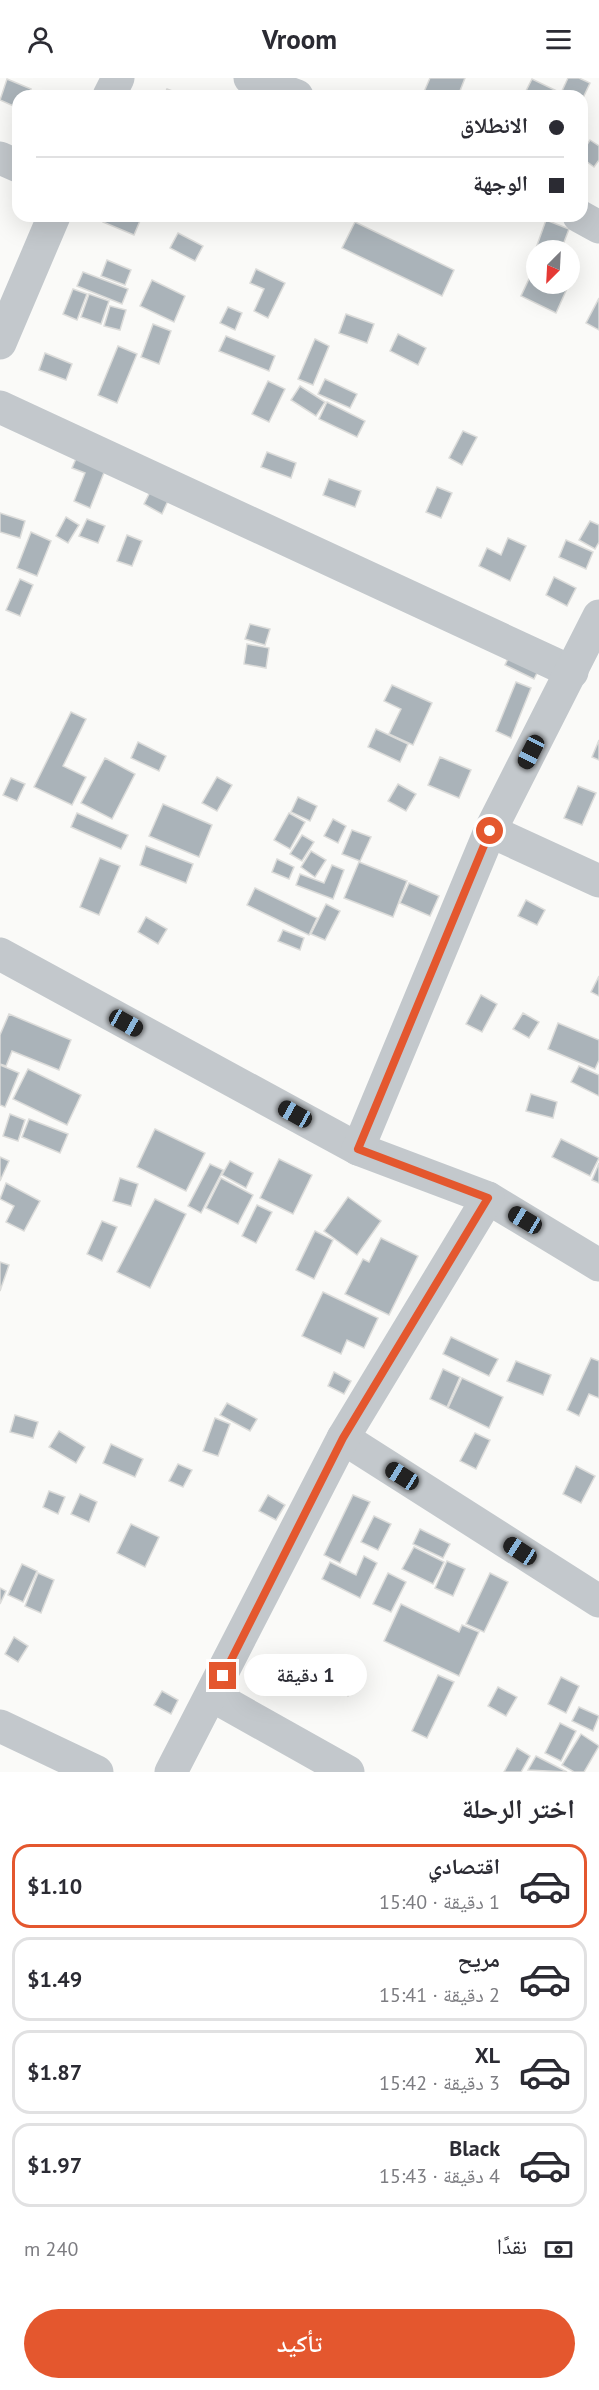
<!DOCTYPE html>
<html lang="ar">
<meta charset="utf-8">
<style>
body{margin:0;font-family:"PT Sans","Noto Naskh Arabic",sans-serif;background:#f2f2f3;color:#2b2b33;direction:rtl;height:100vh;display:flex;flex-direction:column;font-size:22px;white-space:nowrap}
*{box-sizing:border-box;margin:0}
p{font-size:20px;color:#7c7c81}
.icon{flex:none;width:33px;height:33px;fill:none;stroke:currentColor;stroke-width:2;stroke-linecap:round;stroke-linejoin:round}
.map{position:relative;height:1694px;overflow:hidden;direction:ltr}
.side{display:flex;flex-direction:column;background:#fff;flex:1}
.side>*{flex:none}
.hud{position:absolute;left:12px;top:12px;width:576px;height:132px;border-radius:18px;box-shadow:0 6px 24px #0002;direction:rtl;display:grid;align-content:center;height:132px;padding:0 24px;background:#fff}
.needle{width:39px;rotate:204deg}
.buttons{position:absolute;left:526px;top:162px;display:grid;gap:12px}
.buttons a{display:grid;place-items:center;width:54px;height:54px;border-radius:50%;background:#fff;box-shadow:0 6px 24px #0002;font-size:30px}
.end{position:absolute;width:27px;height:27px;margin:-14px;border:8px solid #e4572e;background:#fff;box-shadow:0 0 0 3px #fff}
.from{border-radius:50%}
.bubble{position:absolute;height:42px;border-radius:21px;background:#fff;box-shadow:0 6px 24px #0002;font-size:20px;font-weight:600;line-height:42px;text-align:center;direction:rtl}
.car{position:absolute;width:18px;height:36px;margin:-18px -9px;border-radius:8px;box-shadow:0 0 4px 2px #0007;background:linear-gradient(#222 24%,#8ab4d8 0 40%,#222 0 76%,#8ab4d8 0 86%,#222 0)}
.hud b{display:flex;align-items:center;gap:21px;height:57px;font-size:22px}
.hud b+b{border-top:2px solid #e1e1e2}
.hud i{width:15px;height:15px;background:#2b2b33}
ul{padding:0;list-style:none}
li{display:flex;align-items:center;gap:18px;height:84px;margin:0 12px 9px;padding:0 12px;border:3px solid #e1e1e2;border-radius:18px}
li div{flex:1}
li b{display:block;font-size:22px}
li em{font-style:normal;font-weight:600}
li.on{border-color:#e4572e}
li>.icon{width:54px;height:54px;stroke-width:1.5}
h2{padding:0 24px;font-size:27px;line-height:72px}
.pay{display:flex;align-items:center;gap:15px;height:66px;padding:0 24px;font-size:22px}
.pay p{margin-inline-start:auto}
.button{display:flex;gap:12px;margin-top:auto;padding:12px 24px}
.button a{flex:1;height:69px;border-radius:36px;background:#e4572e;color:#fff;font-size:24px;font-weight:600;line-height:69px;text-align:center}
header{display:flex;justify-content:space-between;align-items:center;height:78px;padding:0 24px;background:#fff;font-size:27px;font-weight:600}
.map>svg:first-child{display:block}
</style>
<header><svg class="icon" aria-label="menu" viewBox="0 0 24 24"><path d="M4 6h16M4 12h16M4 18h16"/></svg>Vroom<svg class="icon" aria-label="person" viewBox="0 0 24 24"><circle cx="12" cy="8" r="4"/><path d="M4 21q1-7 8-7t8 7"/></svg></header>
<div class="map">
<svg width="599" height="1694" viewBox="0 0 599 1694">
<rect width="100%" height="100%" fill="#fafaf8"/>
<g fill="#aab3b9" stroke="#dcdcda" stroke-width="1.5">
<path d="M430,0H465L458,18H434L424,14Z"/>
<path d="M568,0H579L590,5L582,22V18H536L526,13L532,1L561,15Z"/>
<path d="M7,1L31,11L28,18H18V30L0,22Z"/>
<path d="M167,11L185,18H164Z"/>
<path d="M590,62L599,68V82L594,89L582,80V74Z"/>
<path d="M105,138H142L134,157L103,144Z"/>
<path d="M546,142L569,151L561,172L535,173Z"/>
<path d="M355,144L454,192L442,218L342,170Z"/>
<path d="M178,155L203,168L195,183L170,170Z"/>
<path d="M107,182L131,192L125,207L101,198Z"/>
<path d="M537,184V206H569L556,235L521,218Z"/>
<path d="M256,191L285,205L268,240L254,233L264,211L250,205Z"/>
<path d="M83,194L128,211L122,226L77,208Z"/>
<path d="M152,202L185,218L174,244L140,228Z"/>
<path d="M73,211L87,216L77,242L63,236Z"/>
<path d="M89,216L109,223L101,246L81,239Z"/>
<path d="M599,220V252L586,245Z"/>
<path d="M110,228L126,232L120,252L104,248Z"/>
<path d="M228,229L242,235L235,252L220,245Z"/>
<path d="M346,236L374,246L367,265L339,255Z"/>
<path d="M153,246L171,253L159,286L141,279Z"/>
<path d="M398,256L426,270L418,287L390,273Z"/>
<path d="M226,258L275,278L269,293L219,273Z"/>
<path d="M315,261L329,268L313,307L298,301Z"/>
<path d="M118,268L137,276L117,325L98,317Z"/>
<path d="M45,275L72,286L66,302L39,292Z"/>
<path d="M325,301L357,316L350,330L318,316Z"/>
<path d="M268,303L285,311L269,344L252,336Z"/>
<path d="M300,308L325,324L316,338L291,322Z"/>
<path d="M327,324L365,343L357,359L319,341Z"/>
<path d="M463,353L477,359L462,387L449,380Z"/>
<path d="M267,374L296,385L291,400L261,389Z"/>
<path d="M78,376L107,387L90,430L74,423L85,395L72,390Z"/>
<path d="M329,401L361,413L355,429L323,417Z"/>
<path d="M153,408L171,416L162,436L144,426Z"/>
<path d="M437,409L452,415L441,440L426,434Z"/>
<path d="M0,435L25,443L20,460L0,454Z"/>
<path d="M66,439L79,447L68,465L56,458Z"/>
<path d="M87,441L105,448L98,465L79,458Z"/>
<path d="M590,443L599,447V464L595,471L579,462Z"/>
<path d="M31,454L51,463L37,498L17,490Z"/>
<path d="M127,457L142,463L132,488L117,483Z"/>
<path d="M508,460L526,468L510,503L479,488L487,470L501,477Z"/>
<path d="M566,462L593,474L586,491L559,479Z"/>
<path d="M554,499L576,510L567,528L546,517Z"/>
<path d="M20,501L33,507L20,538L6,532Z"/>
<path d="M250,546L270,551L265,567L245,561Z"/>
<path d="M247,566L269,570L266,590L244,586Z"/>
<path d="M513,570L542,585L534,601L505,587Z"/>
<path d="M516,604L531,610L511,660L496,653Z"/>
<path d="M392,607L432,625L413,667L389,656L401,631L384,623Z"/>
<path d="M71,634L86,641L63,688L86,699L72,727L34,709Z"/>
<path d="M376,651L408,666L400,684L368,669Z"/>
<path d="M599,662V682L592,679Z"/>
<path d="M138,664L166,678L159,693L131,680Z"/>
<path d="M440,679L471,692L459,720L428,707Z"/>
<path d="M105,680L135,696L112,741L81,725Z"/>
<path d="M217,699L232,707L217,733L202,725Z"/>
<path d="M11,700L25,706L17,723L3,717Z"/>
<path d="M398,706L416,716L406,733L388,723Z"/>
<path d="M578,708L596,715L582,747L564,740Z"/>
<path d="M298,719L317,728L310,743L291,734Z"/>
<path d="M163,726L212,747L199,779L149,758Z"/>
<path d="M77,735L128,757L121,771L71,749Z"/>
<path d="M289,735L305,744L290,771L274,762Z"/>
<path d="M333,741L346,748L338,765L324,758Z"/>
<path d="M352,752L371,759L360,783L342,776Z"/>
<path d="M302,757L314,764L302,783L290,776Z"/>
<path d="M146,768L193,786L186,805L140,787Z"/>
<path d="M311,773L326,782L315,799L301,789Z"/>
<path d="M100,780L120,788L99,837L80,829Z"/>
<path d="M277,781L294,789L289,801L272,794Z"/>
<path d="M359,784L407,803L393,839L344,820Z"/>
<path d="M332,787L344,792L333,821L296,807L300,796L324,805Z"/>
<path d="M409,805L439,818L430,838L400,825Z"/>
<path d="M255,810L317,840L309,857L247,827Z"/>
<path d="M526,822L545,832L537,847L518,838Z"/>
<path d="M326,826L340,833L325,862L311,856Z"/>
<path d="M146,839L167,851L158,866L138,854Z"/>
<path d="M283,852L304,860L300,872L278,863Z"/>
<path d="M599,898V918L591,914Z"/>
<path d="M481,917L497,926L482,954L466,946Z"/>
<path d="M523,935L539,944L529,960L513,951Z"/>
<path d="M9,936L71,962L59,992L12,973L6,988L0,986V957Z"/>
<path d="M558,945L599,962V982L595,991L548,971Z"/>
<path d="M0,987L19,995L5,1029L0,1027Z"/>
<path d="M579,988L599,997V1018L571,1004Z"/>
<path d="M28,991L81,1017L67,1047L13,1021Z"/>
<path d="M531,1016L557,1024L553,1040L526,1033Z"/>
<path d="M10,1036L25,1042L18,1063L3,1058Z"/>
<path d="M29,1041L68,1056L60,1075L22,1059Z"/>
<path d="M155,1051L205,1075L186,1113L137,1089Z"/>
<path d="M561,1061L599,1080L590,1098L552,1079Z"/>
<path d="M0,1079L9,1083L0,1103Z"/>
<path d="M279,1081L312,1097L293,1136L260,1120Z"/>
<path d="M230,1083L253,1095L246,1110L222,1097Z"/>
<path d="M599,1085V1105L592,1102Z"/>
<path d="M210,1086L223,1092L201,1135L188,1128Z"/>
<path d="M120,1100L138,1106L131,1128L113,1123Z"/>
<path d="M221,1100L253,1117L238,1146L206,1130Z"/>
<path d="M6,1105L40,1123L24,1153L6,1144L14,1128L0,1121Z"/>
<path d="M348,1119L381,1143L357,1177L324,1153Z"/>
<path d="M155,1121L186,1136L150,1210L117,1194Z"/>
<path d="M257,1127L272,1134L256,1165L242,1158Z"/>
<path d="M102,1143L117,1149L102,1183L87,1176Z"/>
<path d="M315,1153L333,1162L314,1201L296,1192Z"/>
<path d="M381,1160L418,1178L389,1237L345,1216L363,1181L369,1184Z"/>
<path d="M0,1184L9,1187L0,1213Z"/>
<path d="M323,1214L378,1240L364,1270L347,1262L341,1276L302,1258Z"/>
<path d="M451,1259L498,1281L489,1298L443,1276Z"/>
<path d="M591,1280L599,1283V1320L589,1316L579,1338L567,1332Z"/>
<path d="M516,1283L551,1297L543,1317L507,1303Z"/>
<path d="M443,1291L460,1299L447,1329L430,1321Z"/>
<path d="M334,1294L351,1303L344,1316L328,1308Z"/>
<path d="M462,1300L503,1319L489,1350L448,1330Z"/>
<path d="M227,1325L257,1341L250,1353L220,1337Z"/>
<path d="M15,1337L38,1344L33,1360L10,1354Z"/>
<path d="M215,1340L230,1346L218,1378L203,1373Z"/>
<path d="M59,1353L85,1369L76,1385L49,1369Z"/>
<path d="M475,1355L490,1362L476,1391L460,1383Z"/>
<path d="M111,1366L143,1381L135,1399L103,1385Z"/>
<path d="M178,1386L192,1392L183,1409L169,1403Z"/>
<path d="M576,1388L595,1398L581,1425L563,1416Z"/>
<path d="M49,1413L65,1419L58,1436L43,1429Z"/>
<path d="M80,1416L97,1424L89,1444L71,1436Z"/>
<path d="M268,1417L285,1427L276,1442L259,1433Z"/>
<path d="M353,1417L370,1424L340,1485L324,1477Z"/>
<path d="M374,1438L391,1446L378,1472L361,1464Z"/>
<path d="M131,1446L159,1459L145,1489L117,1475Z"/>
<path d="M420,1451L450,1466L443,1480L413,1466Z"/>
<path d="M414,1469L444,1484L433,1506L402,1491Z"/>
<path d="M364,1478L377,1485L360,1520L322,1501L330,1484L356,1497Z"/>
<path d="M447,1483L465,1491L453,1518L435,1510Z"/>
<path d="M22,1486L37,1493L23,1524L8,1517Z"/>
<path d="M38,1495L54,1502L41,1535L25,1528Z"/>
<path d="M388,1495L406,1504L391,1534L373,1526Z"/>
<path d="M490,1495L508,1504L484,1554L466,1546Z"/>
<path d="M0,1510L6,1513L0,1526Z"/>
<path d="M401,1526L459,1554L462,1547L479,1554L459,1598L384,1563Z"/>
<path d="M14,1559L28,1568L18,1584L5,1576Z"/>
<path d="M348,1592L360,1599L348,1618L336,1610Z"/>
<path d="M438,1597L454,1604L427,1660L412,1653Z"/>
<path d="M561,1599L579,1608L566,1635L548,1626Z"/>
<path d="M498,1609L517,1619L506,1638L488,1628Z"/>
<path d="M162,1613L178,1622L171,1636L154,1627Z"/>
<path d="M579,1629L599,1638L593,1653L572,1643Z"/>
<path d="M560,1645L576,1653L561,1683L545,1675Z"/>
<path d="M581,1656L599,1668L584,1694H574L562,1687Z"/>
<path d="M517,1670L530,1678L521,1694H504Z"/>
<path d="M536,1678L567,1694L528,1692Z"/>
</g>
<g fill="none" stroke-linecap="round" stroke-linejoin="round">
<g stroke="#c3c8cc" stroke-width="33">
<path d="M250,0L297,18"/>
<path d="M109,18L118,0"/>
<path d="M0,80L18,88"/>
<path d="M579,138L599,149"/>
<path d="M0,265L54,138"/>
<path d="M0,329L572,594"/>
<path d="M490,753L599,803"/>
<path d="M0,876L358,1071L488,1120L599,1187"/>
<path d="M358,1071L490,753L599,538"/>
<path d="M343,1360L599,1523"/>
<path d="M213,1618L348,1694"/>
<path d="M0,1648L97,1694"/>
<path d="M171,1694L343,1360L488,1120"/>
</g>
</g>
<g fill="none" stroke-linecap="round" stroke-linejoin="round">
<path stroke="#e4572e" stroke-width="8" d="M223,1598L343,1360L488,1120L358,1071L490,753"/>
</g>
</svg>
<div class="buttons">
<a><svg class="needle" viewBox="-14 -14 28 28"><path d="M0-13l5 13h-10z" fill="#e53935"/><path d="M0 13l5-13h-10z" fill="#7c7c81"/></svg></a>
</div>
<i class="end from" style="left:490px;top:753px"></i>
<i class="end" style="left:223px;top:1598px"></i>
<div class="bubble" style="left:244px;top:1576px;width:123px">1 دقيقة</div>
<i class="car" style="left:531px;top:674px;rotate:207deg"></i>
<i class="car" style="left:126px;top:945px;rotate:119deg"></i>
<i class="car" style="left:295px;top:1036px;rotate:299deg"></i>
<i class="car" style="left:525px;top:1142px;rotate:301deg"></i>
<i class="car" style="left:402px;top:1398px;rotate:302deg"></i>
<i class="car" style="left:520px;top:1473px;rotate:303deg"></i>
<div class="hud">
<b><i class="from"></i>الانطلاق</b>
<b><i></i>الوجهة</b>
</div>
</div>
<section class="side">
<h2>اختر الرحلة</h2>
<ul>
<li class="on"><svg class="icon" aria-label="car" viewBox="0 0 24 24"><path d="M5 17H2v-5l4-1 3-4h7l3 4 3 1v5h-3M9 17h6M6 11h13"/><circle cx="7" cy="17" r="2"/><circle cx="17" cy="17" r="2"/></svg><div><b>اقتصادي</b><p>1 دقيقة · 15:40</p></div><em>$1.10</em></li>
<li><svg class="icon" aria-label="car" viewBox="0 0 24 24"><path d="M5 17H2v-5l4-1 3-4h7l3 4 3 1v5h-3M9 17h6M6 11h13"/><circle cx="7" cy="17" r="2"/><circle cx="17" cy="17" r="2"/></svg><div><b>مريح</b><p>2 دقيقة · 15:41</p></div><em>$1.49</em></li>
<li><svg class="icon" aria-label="car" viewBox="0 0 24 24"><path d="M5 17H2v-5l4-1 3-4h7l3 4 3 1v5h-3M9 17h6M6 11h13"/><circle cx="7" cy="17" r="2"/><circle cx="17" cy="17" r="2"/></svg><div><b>XL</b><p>3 دقيقة · 15:42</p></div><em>$1.87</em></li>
<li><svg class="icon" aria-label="car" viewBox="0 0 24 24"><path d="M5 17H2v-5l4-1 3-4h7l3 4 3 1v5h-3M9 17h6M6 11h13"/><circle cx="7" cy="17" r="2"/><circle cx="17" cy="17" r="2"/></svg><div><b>Black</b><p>4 دقيقة · 15:43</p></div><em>$1.97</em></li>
</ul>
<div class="pay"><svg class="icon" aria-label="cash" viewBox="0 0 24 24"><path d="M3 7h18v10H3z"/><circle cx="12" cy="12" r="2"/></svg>نقدًا<p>240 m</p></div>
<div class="button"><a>تأكيد</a></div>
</section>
